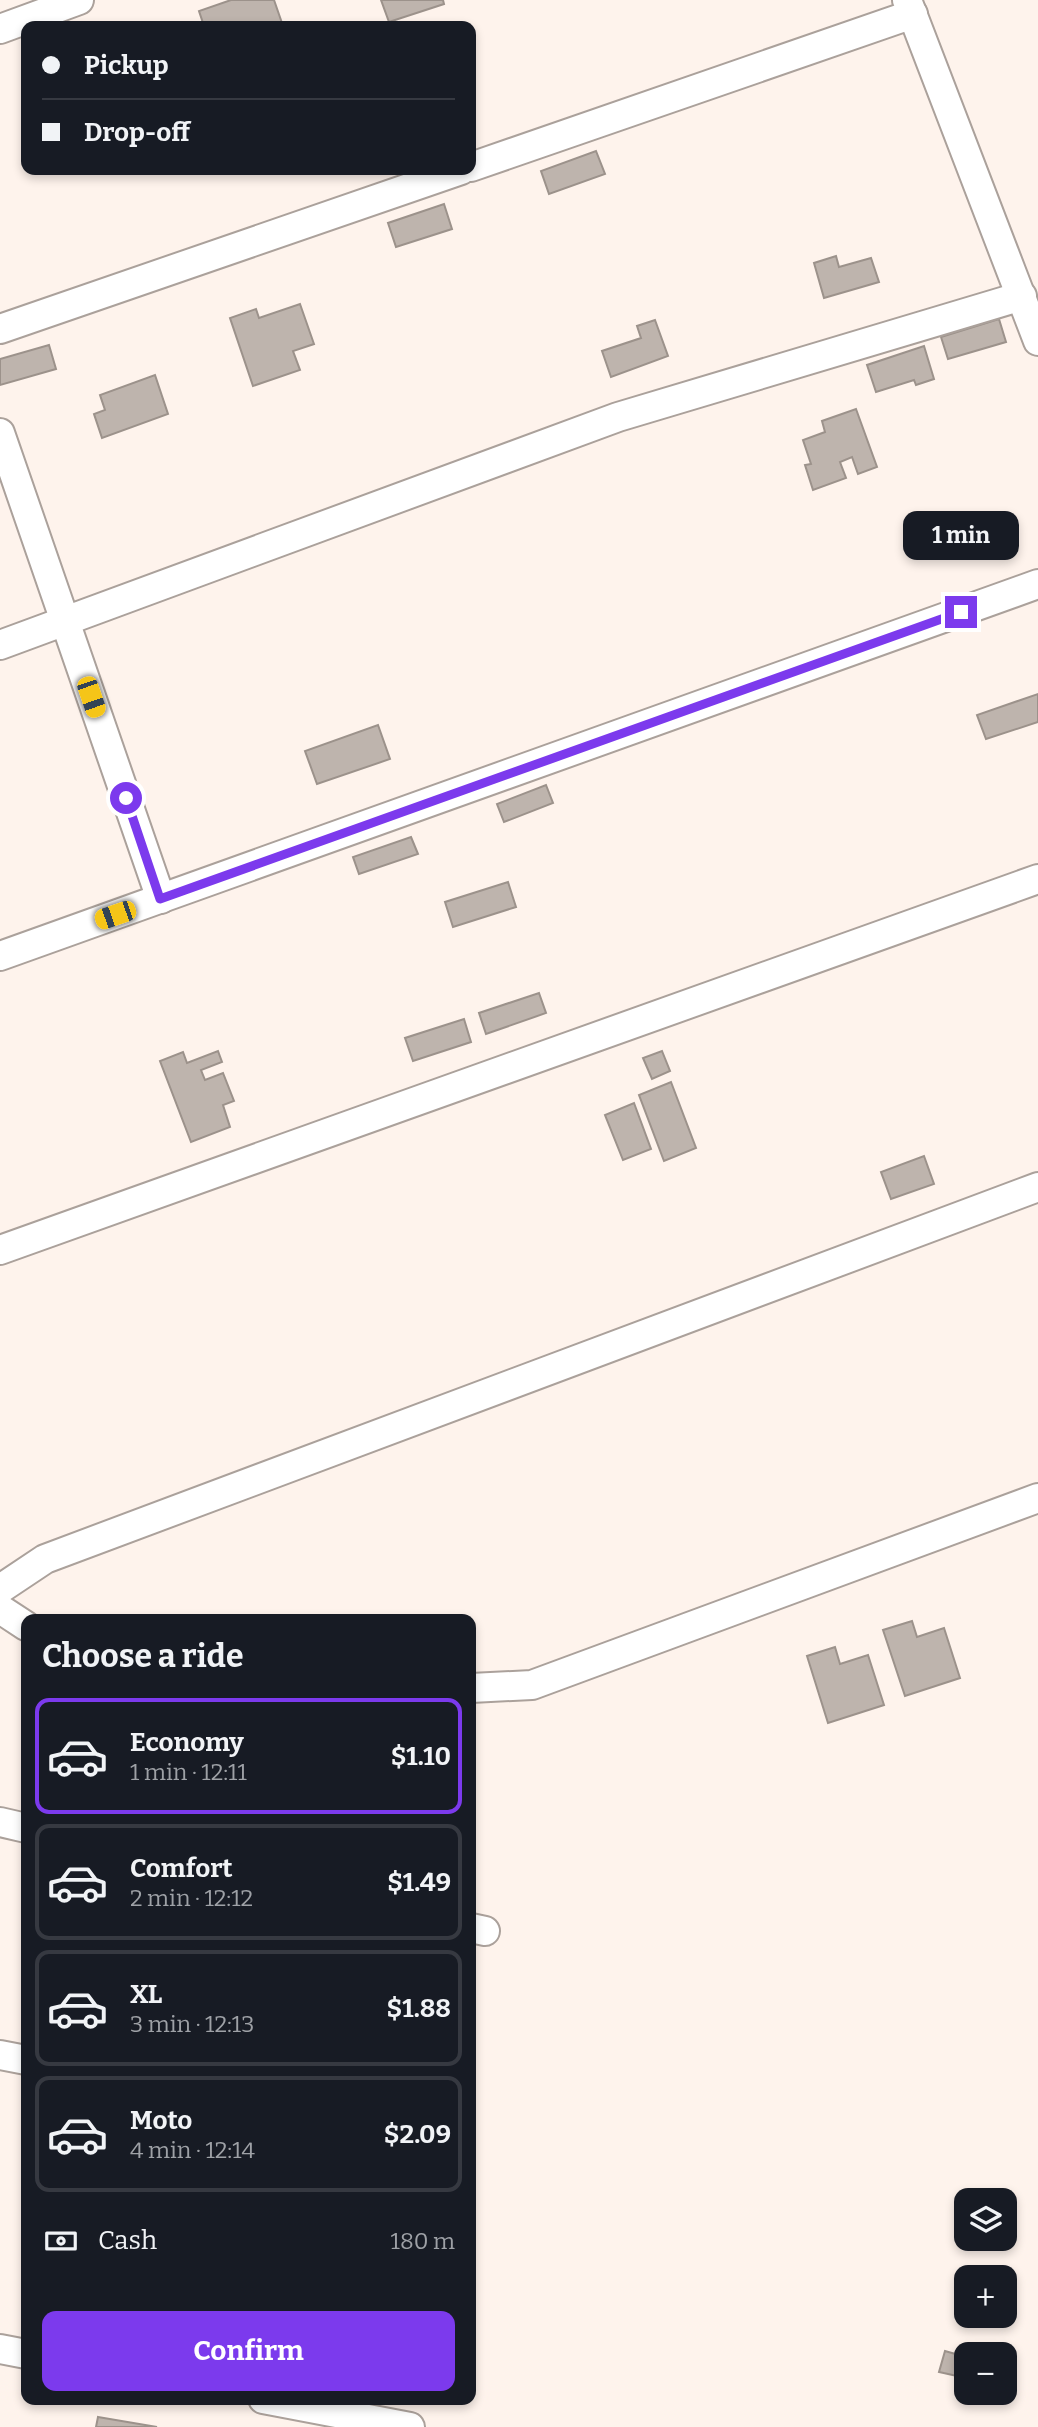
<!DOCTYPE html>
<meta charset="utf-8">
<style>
body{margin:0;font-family:Bitter,serif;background:#242831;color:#f1f3f6;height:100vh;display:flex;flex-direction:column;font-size:26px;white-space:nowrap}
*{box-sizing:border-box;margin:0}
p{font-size:23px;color:#9ea1a6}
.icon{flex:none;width:38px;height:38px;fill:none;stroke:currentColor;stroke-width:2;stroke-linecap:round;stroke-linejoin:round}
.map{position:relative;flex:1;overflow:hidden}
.details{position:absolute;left:21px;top:1614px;width:455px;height:791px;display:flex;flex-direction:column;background:#171b24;border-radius:14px;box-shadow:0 4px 10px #0003}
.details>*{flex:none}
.guide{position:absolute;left:21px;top:21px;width:455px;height:154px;border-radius:14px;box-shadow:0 4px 10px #0003;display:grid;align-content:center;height:154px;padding:0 21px;background:#171b24}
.tools{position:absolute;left:954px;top:2188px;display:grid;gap:14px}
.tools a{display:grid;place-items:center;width:63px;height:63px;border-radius:14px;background:#171b24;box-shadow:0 4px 10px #0003;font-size:35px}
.end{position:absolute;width:32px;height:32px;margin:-16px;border:9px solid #7c3aed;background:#fff;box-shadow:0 0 0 4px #fff}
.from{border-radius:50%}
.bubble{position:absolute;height:49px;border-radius:14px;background:#171b24;box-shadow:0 4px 10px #0003;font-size:23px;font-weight:700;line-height:49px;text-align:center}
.car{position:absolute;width:21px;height:42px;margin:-21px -10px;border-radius:9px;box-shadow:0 0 5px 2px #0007;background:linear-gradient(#f5c518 24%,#345 0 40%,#f5c518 0 76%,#345 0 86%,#f5c518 0)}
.guide b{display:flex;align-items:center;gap:24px;height:66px;font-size:26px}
.guide b+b{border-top:2px solid #363941}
.guide i{width:18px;height:18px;background:#f1f3f6}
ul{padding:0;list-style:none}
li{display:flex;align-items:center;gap:21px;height:116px;margin:0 14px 10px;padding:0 7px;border:4px solid #363941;border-radius:14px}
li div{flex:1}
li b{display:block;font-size:26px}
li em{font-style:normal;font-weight:700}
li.selected{border-color:#7c3aed}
li>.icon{width:63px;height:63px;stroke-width:1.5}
h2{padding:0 21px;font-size:32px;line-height:84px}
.pay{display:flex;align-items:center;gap:18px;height:77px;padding:0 21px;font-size:26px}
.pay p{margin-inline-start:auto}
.cta{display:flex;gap:14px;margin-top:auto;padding:14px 21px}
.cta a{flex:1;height:80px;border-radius:14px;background:#7c3aed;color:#fff;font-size:28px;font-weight:700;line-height:80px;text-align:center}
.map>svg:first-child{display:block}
</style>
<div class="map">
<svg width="1038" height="2427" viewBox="0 0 1038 2427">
<rect width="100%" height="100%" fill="#fef3ec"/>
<g fill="#beb4ad" stroke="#9c928b" stroke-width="2">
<path d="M231,0H274L283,26H204L199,11Z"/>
<path d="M381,0H443L444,4L389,22Z"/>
<path d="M596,151L605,174L549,194L541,171Z"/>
<path d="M444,204L452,229L396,247L388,223Z"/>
<path d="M836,256L839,267L871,258L879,282L824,298L814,263Z"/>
<path d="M300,304L314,344L293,351L300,370L253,386L230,318L256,309L259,318Z"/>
<path d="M999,319L1006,342L948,359L941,337Z"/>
<path d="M655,320L668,356L611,377L602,351L641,338L637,326Z"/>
<path d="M49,345L56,369L0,385V359Z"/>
<path d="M924,346L934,379L916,385L914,380L876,392L867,365Z"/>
<path d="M155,375L168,414L102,438L94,414L105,410L100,395Z"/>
<path d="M856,409L877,467L858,474L852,457L840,462L846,478L813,490L805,465L811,464L803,440L825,432L822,421Z"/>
<path d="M1038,694V722L986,739L977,715Z"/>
<path d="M378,725L390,759L317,784L305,751Z"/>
<path d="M546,785L553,803L504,822L497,804Z"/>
<path d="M411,837L418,854L359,874L353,857Z"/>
<path d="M508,882L516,907L453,927L445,902Z"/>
<path d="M539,993L546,1013L486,1034L479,1013Z"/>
<path d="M464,1019L471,1042L413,1061L405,1038Z"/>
<path d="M218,1051L222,1062L201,1070L205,1080L223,1073L234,1101L223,1105L230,1127L191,1142L160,1061L183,1052L187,1063Z"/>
<path d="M662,1051L670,1071L652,1079L643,1058Z"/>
<path d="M671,1082L696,1148L664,1161L639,1095Z"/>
<path d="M634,1103L651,1149L623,1160L605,1115Z"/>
<path d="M924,1156L934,1184L891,1199L881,1172Z"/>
<path d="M912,1621L917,1637L944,1628L960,1678L905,1696L883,1630Z"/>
<path d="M835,1647L840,1664L868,1655L884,1705L828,1723L807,1656Z"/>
<path d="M945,2351L966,2357V2378L939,2372Z"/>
<path d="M98,2417L157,2427H96Z"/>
</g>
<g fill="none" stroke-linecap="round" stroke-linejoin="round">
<g stroke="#aba19b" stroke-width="32">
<g id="minor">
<path d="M907,0L1038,341"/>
<path d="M0,29L79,0"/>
<path d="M471,167L913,14"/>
<path d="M0,329L461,170"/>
<path d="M0,433L161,899"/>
<path d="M0,645L618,417L1022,296"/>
<path d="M0,956L1038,584"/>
<path d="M0,1250L1038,879"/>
<path d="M0,1589L45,1559L1038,1187"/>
<path d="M0,1609L26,1626"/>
<path d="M471,1688L532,1685L1038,1498"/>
<path d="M0,1822L26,1828"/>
<path d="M471,1928L485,1931"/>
<path d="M0,2055L26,2060"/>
<path d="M0,2349L26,2354"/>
<path d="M263,2399L410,2427"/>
</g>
</g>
<use href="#minor" stroke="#fff" stroke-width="28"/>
</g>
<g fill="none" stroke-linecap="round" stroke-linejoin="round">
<path stroke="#7c3aed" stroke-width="9" d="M126,798L160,899L961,612"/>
</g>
</svg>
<div class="tools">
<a><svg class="icon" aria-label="layers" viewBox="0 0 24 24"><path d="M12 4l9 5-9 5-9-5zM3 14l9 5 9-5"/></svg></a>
<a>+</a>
<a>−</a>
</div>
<i class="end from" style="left:126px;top:798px"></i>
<i class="end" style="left:961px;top:612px"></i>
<div class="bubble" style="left:903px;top:511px;width:116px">1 min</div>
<i class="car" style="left:91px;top:697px;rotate:161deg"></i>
<i class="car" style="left:115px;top:915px;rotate:251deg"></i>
<div class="guide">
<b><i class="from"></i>Pickup</b>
<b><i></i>Drop-off</b>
</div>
<section class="details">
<h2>Choose a ride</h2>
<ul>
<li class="selected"><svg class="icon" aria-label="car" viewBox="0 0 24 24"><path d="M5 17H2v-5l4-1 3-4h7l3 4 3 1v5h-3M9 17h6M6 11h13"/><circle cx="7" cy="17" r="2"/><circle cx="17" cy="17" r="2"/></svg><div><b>Economy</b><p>1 min · 12:11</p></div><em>$1.10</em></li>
<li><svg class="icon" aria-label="car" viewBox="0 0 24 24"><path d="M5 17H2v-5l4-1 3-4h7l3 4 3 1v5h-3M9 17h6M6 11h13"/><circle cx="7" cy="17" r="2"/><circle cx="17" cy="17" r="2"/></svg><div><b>Comfort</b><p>2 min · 12:12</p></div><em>$1.49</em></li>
<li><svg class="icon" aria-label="car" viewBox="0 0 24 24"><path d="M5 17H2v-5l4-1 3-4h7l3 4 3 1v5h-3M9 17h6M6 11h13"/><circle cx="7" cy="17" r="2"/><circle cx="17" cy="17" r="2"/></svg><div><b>XL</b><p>3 min · 12:13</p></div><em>$1.88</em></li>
<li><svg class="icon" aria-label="car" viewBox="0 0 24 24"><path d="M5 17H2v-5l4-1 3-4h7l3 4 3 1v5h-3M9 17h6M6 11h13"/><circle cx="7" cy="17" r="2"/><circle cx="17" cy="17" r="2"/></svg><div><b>Moto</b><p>4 min · 12:14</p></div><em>$2.09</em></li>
</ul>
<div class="pay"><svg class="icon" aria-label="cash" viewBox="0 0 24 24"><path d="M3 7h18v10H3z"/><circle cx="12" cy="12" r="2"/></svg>Cash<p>180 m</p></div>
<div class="cta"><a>Confirm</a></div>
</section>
</div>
